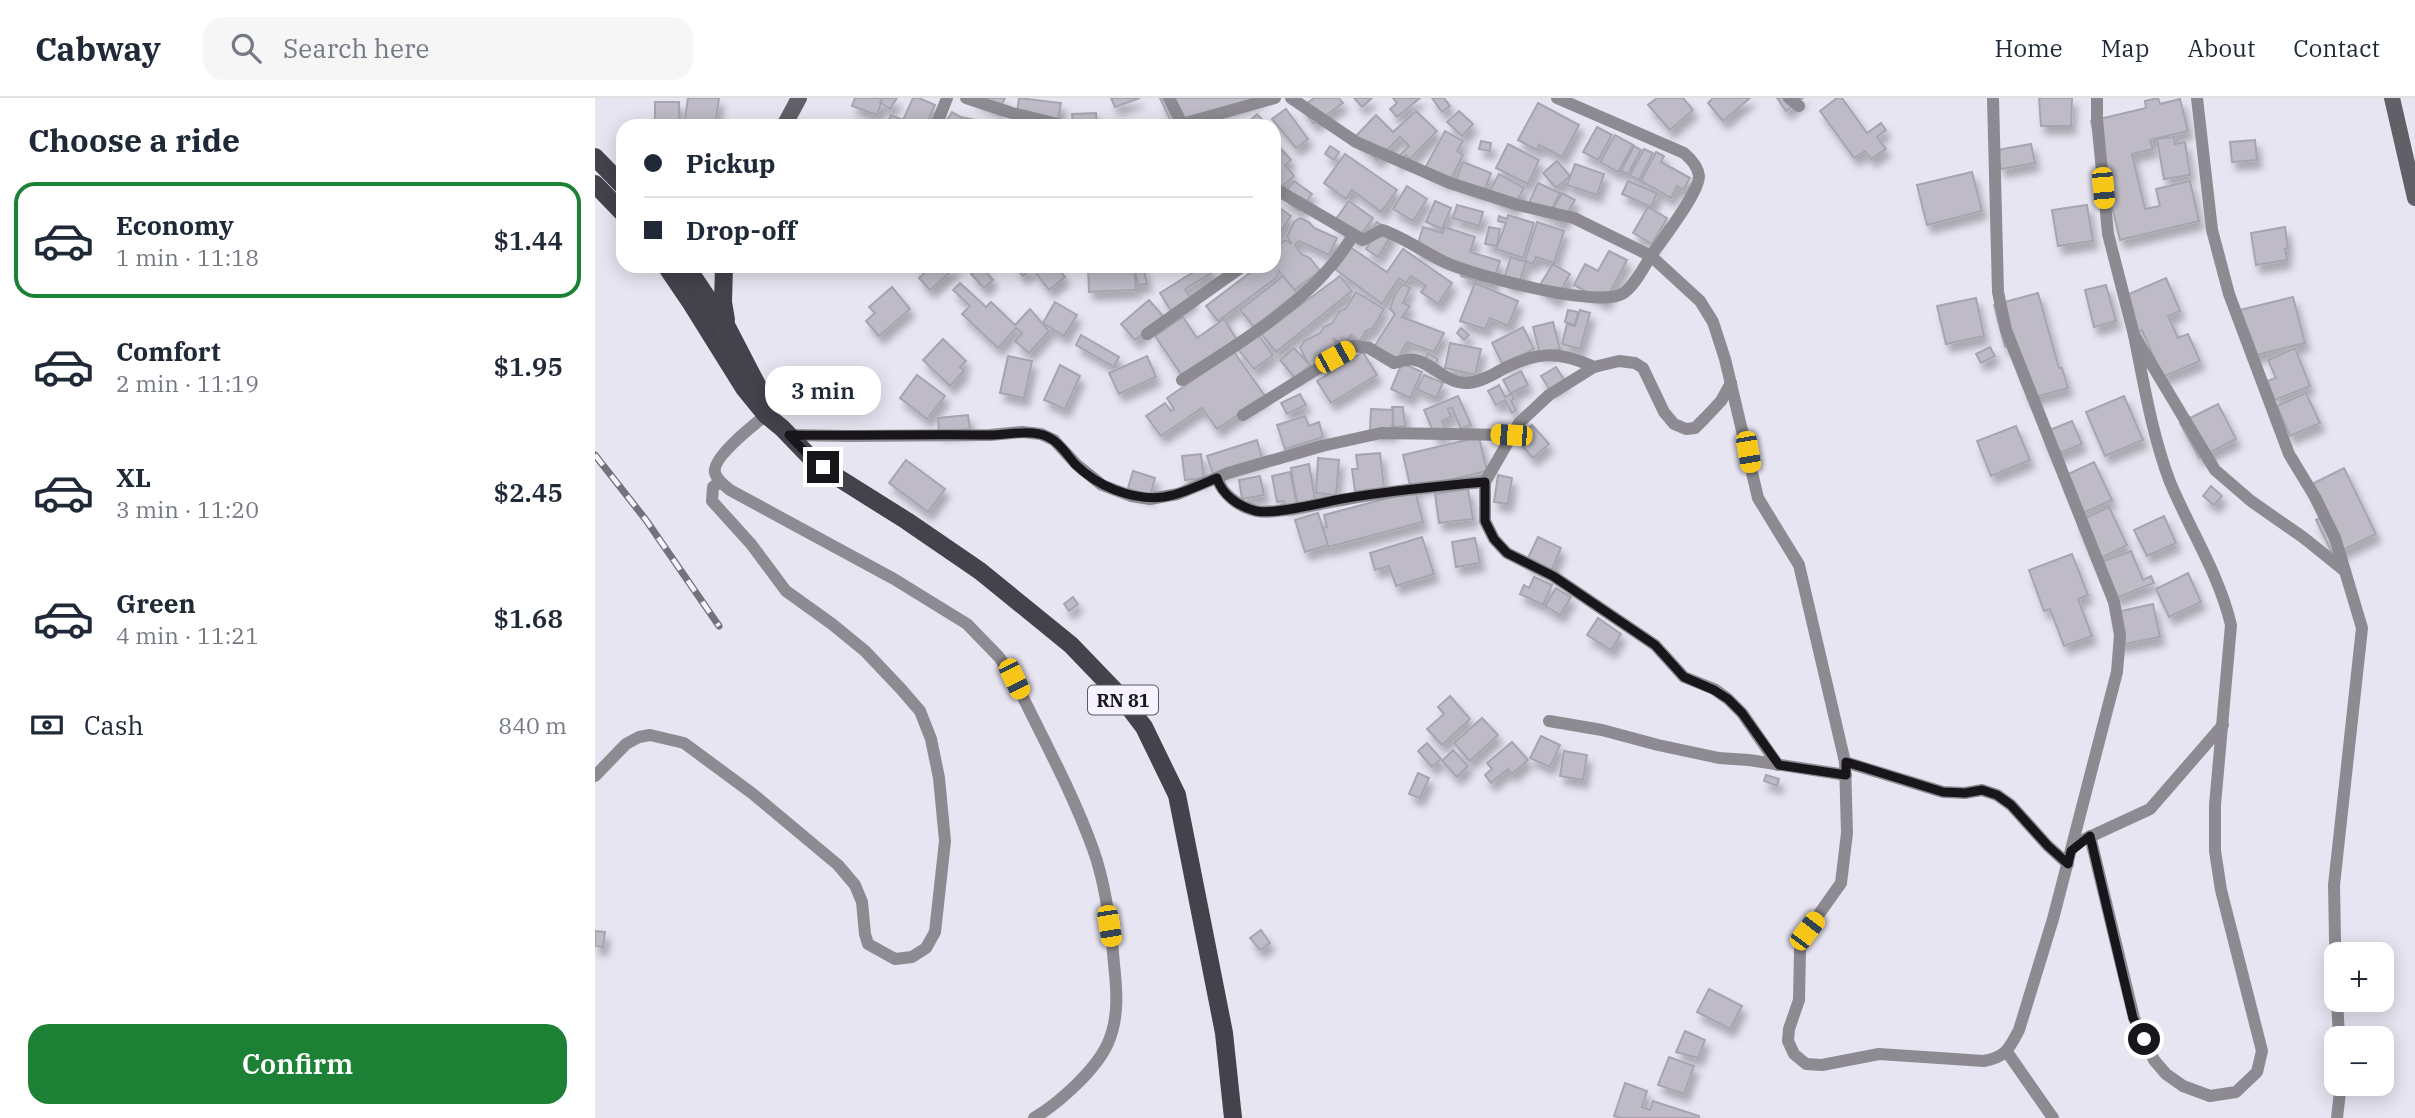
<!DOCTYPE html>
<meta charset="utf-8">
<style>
body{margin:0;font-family:"IBM Plex Serif",serif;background:#f6f6f7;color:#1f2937;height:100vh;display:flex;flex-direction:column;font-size:26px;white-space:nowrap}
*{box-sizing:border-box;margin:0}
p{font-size:23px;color:#747a83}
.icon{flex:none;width:38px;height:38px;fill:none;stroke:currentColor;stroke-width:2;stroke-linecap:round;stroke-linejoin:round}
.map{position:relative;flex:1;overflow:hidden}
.drawer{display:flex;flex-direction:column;background:#fff;width:595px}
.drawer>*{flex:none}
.banner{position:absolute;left:21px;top:21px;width:665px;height:154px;border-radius:21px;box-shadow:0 4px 18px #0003;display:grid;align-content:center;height:154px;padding:0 28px;background:#fff}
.controls{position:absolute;left:1729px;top:844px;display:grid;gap:14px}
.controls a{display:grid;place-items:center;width:70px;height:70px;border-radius:14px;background:#fff;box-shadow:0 4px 18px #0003;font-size:35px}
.end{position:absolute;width:32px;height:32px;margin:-16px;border:9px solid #18161b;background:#fff;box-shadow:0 0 0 4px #fff}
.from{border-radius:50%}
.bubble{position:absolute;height:49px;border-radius:21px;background:#fff;box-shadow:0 4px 18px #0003;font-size:23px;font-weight:600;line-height:49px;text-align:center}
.car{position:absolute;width:21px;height:42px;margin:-21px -10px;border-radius:9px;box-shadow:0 0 5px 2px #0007;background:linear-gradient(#f5c518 24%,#345 0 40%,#f5c518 0 76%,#345 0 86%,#f5c518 0)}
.banner b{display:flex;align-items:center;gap:24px;height:66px;font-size:26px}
.banner b+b{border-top:2px solid #e0e1e3}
.banner i{width:18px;height:18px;background:#1f2937}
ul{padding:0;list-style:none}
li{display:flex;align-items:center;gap:21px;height:116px;margin:0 14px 10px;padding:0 14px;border:4px solid transparent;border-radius:21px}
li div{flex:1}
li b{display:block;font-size:26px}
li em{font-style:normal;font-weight:600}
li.current{border-color:#1d8135}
li>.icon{width:63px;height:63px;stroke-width:1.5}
h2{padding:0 28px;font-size:32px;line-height:84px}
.pay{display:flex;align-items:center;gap:18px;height:77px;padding:0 28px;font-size:26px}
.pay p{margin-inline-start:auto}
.button{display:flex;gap:14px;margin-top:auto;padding:14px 28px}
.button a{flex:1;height:80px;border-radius:21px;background:#1d8135;color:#fff;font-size:28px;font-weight:600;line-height:80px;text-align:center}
header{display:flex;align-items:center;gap:42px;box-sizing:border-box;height:98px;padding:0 35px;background:#fff;border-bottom:2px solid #e0e1e3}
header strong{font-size:33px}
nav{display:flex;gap:38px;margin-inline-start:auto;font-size:24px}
.search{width:490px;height:63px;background:#f6f6f7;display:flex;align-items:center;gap:18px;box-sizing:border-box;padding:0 24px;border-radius:21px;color:#747a83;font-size:26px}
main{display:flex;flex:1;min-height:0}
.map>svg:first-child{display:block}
</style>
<header>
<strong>Cabway</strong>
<div class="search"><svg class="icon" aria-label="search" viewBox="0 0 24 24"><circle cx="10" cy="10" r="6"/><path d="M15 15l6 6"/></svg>Search here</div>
<nav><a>Home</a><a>Map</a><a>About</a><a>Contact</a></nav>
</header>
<main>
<section class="drawer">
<h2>Choose a ride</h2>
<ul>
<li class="current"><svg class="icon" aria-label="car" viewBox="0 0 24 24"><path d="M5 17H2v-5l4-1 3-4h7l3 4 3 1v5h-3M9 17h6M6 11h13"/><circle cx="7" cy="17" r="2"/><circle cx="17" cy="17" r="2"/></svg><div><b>Economy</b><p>1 min · 11:18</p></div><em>$1.44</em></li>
<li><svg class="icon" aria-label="car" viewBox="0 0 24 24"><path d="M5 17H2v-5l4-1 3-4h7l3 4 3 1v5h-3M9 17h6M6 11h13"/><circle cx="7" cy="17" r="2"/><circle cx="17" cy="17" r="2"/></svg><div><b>Comfort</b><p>2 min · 11:19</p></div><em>$1.95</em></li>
<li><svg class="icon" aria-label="car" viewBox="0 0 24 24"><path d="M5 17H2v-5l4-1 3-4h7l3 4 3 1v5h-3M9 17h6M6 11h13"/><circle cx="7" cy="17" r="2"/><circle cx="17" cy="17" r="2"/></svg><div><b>XL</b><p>3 min · 11:20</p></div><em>$2.45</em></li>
<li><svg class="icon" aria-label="car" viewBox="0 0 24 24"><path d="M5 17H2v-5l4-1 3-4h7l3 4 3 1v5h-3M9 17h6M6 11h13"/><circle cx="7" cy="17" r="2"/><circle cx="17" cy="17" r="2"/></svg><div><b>Green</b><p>4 min · 11:21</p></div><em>$1.68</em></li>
</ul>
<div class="pay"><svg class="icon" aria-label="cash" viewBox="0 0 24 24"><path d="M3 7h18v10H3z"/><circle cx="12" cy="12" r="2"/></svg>Cash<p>840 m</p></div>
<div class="button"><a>Confirm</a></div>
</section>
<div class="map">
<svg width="1820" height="1020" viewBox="0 0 1820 1020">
<defs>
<filter id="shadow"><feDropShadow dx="4.5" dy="8" stdDeviation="3.5" flood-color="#0004"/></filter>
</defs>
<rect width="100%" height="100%" fill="#e8e5f2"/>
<g fill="#bebbc7" stroke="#a7a4b0" stroke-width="2" filter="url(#shadow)">
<path d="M93,0H124L120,28L89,27Z"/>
<path d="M260,0H288L282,17L257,8Z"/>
<path d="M288,0H302L295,11L285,4Z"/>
<path d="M318,0H324L340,7L330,28H291L296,17L308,22Z"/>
<path d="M377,0H410L404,13Z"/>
<path d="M424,0L466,5L462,28L421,22Z"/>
<path d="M516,0H545L520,9Z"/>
<path d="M565,0H667L578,28Z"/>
<path d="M719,0H744L748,5L719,26L706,10Z"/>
<path d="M759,0H777L767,9Z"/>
<path d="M798,0H825L802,19L795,11L802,5Z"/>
<path d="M837,0H849L855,8L847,14Z"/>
<path d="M1062,0H1088L1098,12L1075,32L1053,7Z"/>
<path d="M1118,0H1155L1128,23L1113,5Z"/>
<path d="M1182,0H1208L1191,13Z"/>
<path d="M1242,0H1247L1272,35L1286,25L1291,32L1282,39L1291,51L1276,61L1270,53L1259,60L1225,13Z"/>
<path d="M1444,0H1477L1476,28H1446Z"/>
<path d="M1563,0L1565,6L1585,1L1593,33L1555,42L1558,51L1537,56L1550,111L1565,108L1561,91L1595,83L1604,123L1525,142L1496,23L1551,10L1550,3Z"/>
<rect x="60" y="4" width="24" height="22"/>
<path d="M943,5L984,27L967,59L944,47L942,52L923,42Z"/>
<path d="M691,11L713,41L701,50L677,21Z"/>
<path d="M821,13L842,33L815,61L811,57L802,66L799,63L814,48L805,39L782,62L759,40L781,17L798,34Z"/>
<path d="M864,13L878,26L867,38L852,24Z"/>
<path d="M357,14L369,21L365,28H348Z"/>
<path d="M501,15L502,28L478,27L477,16Z"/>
<path d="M662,16L673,28H649Z"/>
<path d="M366,19L390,24L389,28H365Z"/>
<path d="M1002,29L1017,37L1003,62L988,54Z"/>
<path d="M850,33L868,43L862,53L868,57L854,85L829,72Z"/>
<path d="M1020,37L1038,47L1023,74L1005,64Z"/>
<path d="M1579,39L1580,46L1590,44L1595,77L1569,81L1562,41Z"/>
<path d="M1660,42L1662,62L1637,64L1635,44Z"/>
<path d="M679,43L696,62L690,67L699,78L681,94L679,92Z"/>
<path d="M886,43L896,45L895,53L884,51Z"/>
<path d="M913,46L944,62L933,86L901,70Z"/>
<path d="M1436,46L1440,65L1406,71L1402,52Z"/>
<path d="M735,48L744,54L739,62L730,56Z"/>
<path d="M1039,48L1046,52L1033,76L1026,73Z"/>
<path d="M1049,51L1058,55L1044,82L1035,77Z"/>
<path d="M1061,54L1069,58L1066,64L1095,80L1088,92L1082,88L1076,100L1046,83Z"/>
<path d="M750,56L802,92L786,114L757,92L751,101L729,85Z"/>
<path d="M962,63L975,78L961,90L948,75Z"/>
<path d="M868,64L896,75L888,96L860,85Z"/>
<path d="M980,66L1009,76L1002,97L972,87Z"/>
<path d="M1377,74L1387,113L1332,127L1322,87Z"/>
<path d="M904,76L929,90L918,110L893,96Z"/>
<path d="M699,83L717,96L704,113L687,99Z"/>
<path d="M1033,83L1062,95L1056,109L1027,96Z"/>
<path d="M943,85L965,95L954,117L933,107Z"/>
<path d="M812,88L832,101L818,123L798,111Z"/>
<path d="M967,95L980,102L966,125L954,118Z"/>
<path d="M754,103L778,120L762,142L738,125Z"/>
<path d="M840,103L856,110L847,131L831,124Z"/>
<path d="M679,106L696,118L679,144Z"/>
<path d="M862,107L888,114L884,128L858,120Z"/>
<path d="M1492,107L1498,143L1463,148L1457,112Z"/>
<path d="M1053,109L1072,120L1057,146L1038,135Z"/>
<path d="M913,117L939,125L928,160L901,151L911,125L903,123L904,118L912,121Z"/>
<path d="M705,120L714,124L719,130L742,140L734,157L704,143L700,147L706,156L715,160L725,173L699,192L684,173L681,180L623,223L611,208L664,168H669L672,172L679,168L682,156L679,150L690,142L697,146L692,139L699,124Z"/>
<path d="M782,124L798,134L783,159L771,151L776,143L772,141Z"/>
<path d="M942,124L969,133L959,165L941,159L938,166L930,163Z"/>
<path d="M828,129L848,135L849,129L880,139L875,154L905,163L897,188L866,178L869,167L821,152Z"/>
<path d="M894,129L905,131L902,148L890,146Z"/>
<path d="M1690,129L1693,150L1690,151L1692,162L1661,167L1656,135Z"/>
<path d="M755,149L792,174L808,151L857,185L843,206L826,194L831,188L816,178L811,185L804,180L787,206L740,171Z"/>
<path d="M1014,153L1032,162L1010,204L979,187L990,166L1003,173Z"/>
<path d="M916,159L931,164L923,188L908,183Z"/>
<path d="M958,166L975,176L961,201L943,190Z"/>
<path d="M321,168H362L335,192L324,180L329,176Z"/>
<path d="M386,168L398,182L389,190L376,176Z"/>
<path d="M420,168H441L428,178Z"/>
<path d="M447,168H461L470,179L454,192L440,174Z"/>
<path d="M539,168H548L552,186L543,187Z"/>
<path d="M539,168L541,192L494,194L493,169Z"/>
<path d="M601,168H615L618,174L590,191L598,203L578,216L565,195L603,171Z"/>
<path d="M688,178L702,195L659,229L645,212Z"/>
<path d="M745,178L757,193L681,254L666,236Z"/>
<path d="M1571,180L1585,213L1573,218L1583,240L1593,236L1605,263L1568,279L1547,232L1543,234L1527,199Z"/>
<path d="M365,185L391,209L396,204L420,227L435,211L454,233L434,255L420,243L427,235L421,230L403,250L367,216L375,208L358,192Z"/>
<path d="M880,185L923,203L913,228L895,220L890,231L865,223Z"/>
<path d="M808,186L815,190L808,205L815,208L807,219L849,235L839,254L812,244L803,260L779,249L800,216L795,211L800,196Z"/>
<path d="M1511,187L1521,223L1499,229L1490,192Z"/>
<path d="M297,189L315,211L284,238L271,223L280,215L274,209Z"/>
<path d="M761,194L789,211L778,230L771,233L765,243L756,237L749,248L738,240L742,248L735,252L736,254L730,264L716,271L705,250L709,243L725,235L729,229L737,225L744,214L751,210Z"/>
<path d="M1443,195L1464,270H1467L1473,290L1433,301L1417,247L1410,249L1399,207Z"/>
<path d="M1698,199L1710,245L1657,258L1645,212Z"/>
<path d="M1381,200L1389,238L1351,246L1342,208Z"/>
<path d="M554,202L568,218L540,242L526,226Z"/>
<path d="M460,204L482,217L469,238L448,225Z"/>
<path d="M973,212L983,214L980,227L970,224Z"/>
<path d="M985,212L995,215L985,251L967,246L972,226L980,228Z"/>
<path d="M588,219L602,240L629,221L642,242L588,279L560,238Z"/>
<path d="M958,224L965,251L945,256L938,229Z"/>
<path d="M928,229L939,251L908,267L897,245Z"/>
<path d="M866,230L874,237L869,242L862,235Z"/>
<path d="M663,236L678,257L659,271L643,251Z"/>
<path d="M486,237L524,259L519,269L481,247Z"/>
<path d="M348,241L371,263L365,269L369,273L355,288L328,262Z"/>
<path d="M855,245L886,251L880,277L850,270Z"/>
<path d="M1395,249L1400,258L1386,265L1381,256Z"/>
<path d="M699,250L715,267L700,280L685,262Z"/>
<path d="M1700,250L1715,288L1680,302L1672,283L1681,280L1673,262Z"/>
<path d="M639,254L670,298L622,331L607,310L566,338L551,318L570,305L576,313L579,311L572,300Z"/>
<path d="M768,254L782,277L736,305L722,283Z"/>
<path d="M833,255L843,261L838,270L828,264Z"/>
<path d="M413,258L437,263L429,300L405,295Z"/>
<path d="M552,258L561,279L524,296L514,275Z"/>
<path d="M807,265L827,274L815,300L796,291Z"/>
<path d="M465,267L485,278L470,311L449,302Z"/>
<path d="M961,269L970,283L955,292L946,278Z"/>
<path d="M926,273L933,287L916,295L919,301L916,303L921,312L917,315L910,302L901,307L893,293L904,287L910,299L916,296L908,282Z"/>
<path d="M322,277L350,298L332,321L305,300Z"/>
<path d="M829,277L848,285L841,300L822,291Z"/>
<path d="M1711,295L1725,325L1695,338L1682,308Z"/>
<path d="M705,296L711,307L692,316L686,305Z"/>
<path d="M863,298L876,327L866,331L857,310L853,311L856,319L847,323L852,335L841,340L829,312Z"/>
<path d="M1529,298L1548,342L1510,358L1491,314Z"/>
<path d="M1623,306L1641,341L1604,360L1585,325Z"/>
<path d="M797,309H808L810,328L799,329Z"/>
<path d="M776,311L798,312L797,335L775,334Z"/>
<path d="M373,317L375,331L344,334L343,320Z"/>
<path d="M710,318L714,328L724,324L728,339L690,351L682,327Z"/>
<path d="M1477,323L1487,346L1457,358L1447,335Z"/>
<path d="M937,327L954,346L938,360L921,341Z"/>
<path d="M1421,328L1435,362L1396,378L1382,343Z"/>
<path d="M884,339L892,373L816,391L808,357Z"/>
<path d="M662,342L667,360L618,376L612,358Z"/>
<path d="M785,355L789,390L760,393L757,371H763L761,357Z"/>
<path d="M606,356L609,380L590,382L587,358Z"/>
<path d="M723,360L744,362L741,397L721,395Z"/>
<path d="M311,362L350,391L333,414L294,385Z"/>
<path d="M1499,364L1517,402L1486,416L1469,378Z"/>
<path d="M714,366L720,402L702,405L696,370Z"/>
<path d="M1749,370L1781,436L1738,457L1721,422L1728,418L1713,388Z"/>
<path d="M538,373L560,380L555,398L533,390Z"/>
<path d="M695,374L702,406L690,408L689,403L682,404L677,378Z"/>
<path d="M903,377L917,380L913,406L899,404Z"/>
<path d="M665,378L669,397L647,401L644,382Z"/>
<path d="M1616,388L1627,398L1619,407L1608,398Z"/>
<path d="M873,391L878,421L844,425L840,396Z"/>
<path d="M820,393L828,424L733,449L728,430L732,429L729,417Z"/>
<path d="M1514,409L1532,447L1500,463L1482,424Z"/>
<path d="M723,415L733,447L710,454L700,422Z"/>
<path d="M1569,418L1581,445L1552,458L1539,432Z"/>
<path d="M827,439L839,476L801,488L794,468L780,472L775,455Z"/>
<path d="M943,439L966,450L955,476L931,464Z"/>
<path d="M880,440L885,465L861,469L857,444Z"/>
<path d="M1536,453L1548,482L1556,478L1559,485L1521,500L1506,464Z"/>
<path d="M1477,456L1493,497L1483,501L1497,538L1469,548L1455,511L1449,513L1434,472Z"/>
<path d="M1593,475L1606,504L1574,519L1561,491Z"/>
<path d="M939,479L957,487L948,507L925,496L929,487L934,490Z"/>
<path d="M961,490L976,499L965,517L950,508Z"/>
<path d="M478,499L483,506L474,513L469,506Z"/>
<path d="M1558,506L1565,539L1524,547L1517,515Z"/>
<path d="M1003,520L1026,536L1016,552L992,537Z"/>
<path d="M855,598L875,621L847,647L832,631L849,616L843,609Z"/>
<path d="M887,620L903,637L875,663L859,645Z"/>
<path d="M946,638L965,647L955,669L935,660Z"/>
<path d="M917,644L933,662L917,676L913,671L896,685L890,677L897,671L892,665Z"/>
<path d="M832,645L846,661L837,669L823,653Z"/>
<path d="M858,652L873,668L862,679L847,663Z"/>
<path d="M969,653L992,657L988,682L965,678Z"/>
<path d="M823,675L834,680L825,700L814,696Z"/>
<path d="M1171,677L1184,681L1182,688L1169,683Z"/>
<path d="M666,832L675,845L665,852L655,840Z"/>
<path d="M0,833L10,834L8,849L0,848Z"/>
<path d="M1114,891L1147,908L1135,931L1102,914Z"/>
<path d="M1090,933L1110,942L1103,960L1081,954Z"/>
<path d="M1074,959L1099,968L1089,996L1063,987Z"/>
<path d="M1030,985L1052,993L1047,1009L1055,1012L1058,1003L1104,1018V1020H1026L1019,1018Z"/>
</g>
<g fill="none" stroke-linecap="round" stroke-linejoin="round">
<g stroke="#8d8b91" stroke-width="12">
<path d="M371,0L417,15L471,28"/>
<path d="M574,0L588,28"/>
<path d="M696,0L761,44L855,85L923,107L979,120L1056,158C1067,142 1104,95 1104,78C1103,68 1096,61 1089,55L962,0"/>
<path d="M1194,0L1204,8"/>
<path d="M1502,0V21L1513,136L1539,237L1620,372L1656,403L1709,440L1750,473L1740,440L1720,399L1694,356L1634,196L1617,132L1602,0"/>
<path d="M341,28L352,0"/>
<path d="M580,28L680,0"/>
<path d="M679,90L768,142L787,132C811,140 831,156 854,166C883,178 1001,210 1027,196C1039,189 1048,170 1056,158L1105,203L1118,224L1130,261L1163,400L1204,467L1250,664L1252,735L1246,785L1212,833L1205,852L1204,902L1194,931L1193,943L1199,956L1211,966L1227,967L1284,956L1389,963C1411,959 1414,951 1424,932L1458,821L1522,574L1525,537L1519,504L1411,232L1403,194L1398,0"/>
<path d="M552,236L648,168"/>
<path d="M587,282C636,251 698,213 735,169C744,160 750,149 758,138"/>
<path d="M1136,285L1126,303L1110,320L1100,330L1091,331L1079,326L1069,314L1048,270L1040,265L1024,263L999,269L954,297L924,325L890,384V423L899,441L912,455L958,478L1060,547L1089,579L1119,591L1133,601L1147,615L1183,667"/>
<path d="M171,317C160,326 116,360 120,375C122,382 130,388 135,392L299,481L372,526L404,559L419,581C446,637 477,693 498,751C511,787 516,828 519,866C522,893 524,920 513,945C501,972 464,1005 439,1020"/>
<path d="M648,317L759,248L774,250L799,265C805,264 814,260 820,262C837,265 851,285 870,285C881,285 896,278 906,272C940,254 963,252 999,269"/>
<path d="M194,337L254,338L395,337L427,334L446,336L459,342L482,367L507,387L536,398L555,401L583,396L633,375L727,348L786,335L916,337"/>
<path d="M622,380C627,396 644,409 661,413C679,417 726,405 746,402C794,393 842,388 890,384"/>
<path d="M954,623L1007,632L1063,647L1124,660L1154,662L1251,677"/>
<path d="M1250,664L1348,694L1370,695L1387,692L1402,697L1416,707L1453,748L1473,766"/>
<path d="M0,678L31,646L44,639L55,637L89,645L158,696L243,767L260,787L267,804L270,836L273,846L300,861L317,859L331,850L340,834L350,743L344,680L336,641L325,613L306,591L270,553L237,526L191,493L156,446L117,403L118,389L125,384"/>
<path d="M1495,738L1539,920L1559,962L1571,976L1588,988L1615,998L1641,994L1662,974L1667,953L1626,792L1620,753V707L1636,527C1624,476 1595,432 1575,384C1557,337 1549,286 1539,237"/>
<path d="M1490,741L1555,711L1628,627"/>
<path d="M1741,895L1739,787L1767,530L1750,473"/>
<path d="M1742,901L1744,940"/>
<path d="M1412,954L1458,1020"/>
<path d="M1742,1020L1746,985"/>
</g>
<g stroke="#626067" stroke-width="16">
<path d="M1797,0L1820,100"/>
<path d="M189,28L204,0"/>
</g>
<g stroke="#44424b" stroke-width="18">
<path d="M0,59L28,88"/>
<path d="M0,86L28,115"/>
<path d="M71,168L96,205L149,290L171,317L187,330L214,358L242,379L312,423L385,473L476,547L526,599L549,629L582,697L629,935L638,1020"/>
<path d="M91,168L132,229L172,306"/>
<path d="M129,168L128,204L131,222"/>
</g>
<g stroke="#737179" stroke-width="7">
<path id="rail" d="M0,357L51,422L124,528"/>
</g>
<use href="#rail" stroke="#f6f2ff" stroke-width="4.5" stroke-dasharray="13" stroke-linecap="butt"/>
</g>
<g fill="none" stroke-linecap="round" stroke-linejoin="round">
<path stroke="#18161b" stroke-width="9" d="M228,369L214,358L194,337C260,338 325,336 391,337C409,338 427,332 444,336C461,339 470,354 480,366C492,378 505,386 520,392C563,408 582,397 622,380C627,397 644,409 661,413C679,417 726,405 746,401C794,393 842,388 890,384V423L899,441L912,455L958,478L1060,547L1089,579L1119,592L1133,601L1147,615L1184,667L1251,677V664L1348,694L1370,695L1387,692L1402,697L1416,707L1453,748L1473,766L1476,753L1495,738L1538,920L1549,941"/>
</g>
<g text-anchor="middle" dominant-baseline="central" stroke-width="5" stroke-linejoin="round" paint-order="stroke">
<rect fill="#f6f2ff" stroke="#5b585f" stroke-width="2" x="493" y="587.5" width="70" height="29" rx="5"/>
<g font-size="18" font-weight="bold" fill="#18161b">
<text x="528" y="602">RN 81</text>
</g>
</g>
</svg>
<div class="controls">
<a>+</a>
<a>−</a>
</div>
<i class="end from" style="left:1549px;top:941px"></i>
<i class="end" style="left:228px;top:369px"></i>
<div class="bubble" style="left:170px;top:268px;width:116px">3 min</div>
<i class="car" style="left:1508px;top:90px;rotate:175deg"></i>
<i class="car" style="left:740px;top:259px;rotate:61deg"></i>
<i class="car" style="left:916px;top:337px;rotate:273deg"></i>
<i class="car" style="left:1153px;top:354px;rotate:170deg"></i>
<i class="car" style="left:419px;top:581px;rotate:154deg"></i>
<i class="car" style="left:514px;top:828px;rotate:171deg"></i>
<i class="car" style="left:1212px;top:833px;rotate:37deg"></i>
<div class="banner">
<b><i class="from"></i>Pickup</b>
<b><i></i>Drop-off</b>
</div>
</div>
</main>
